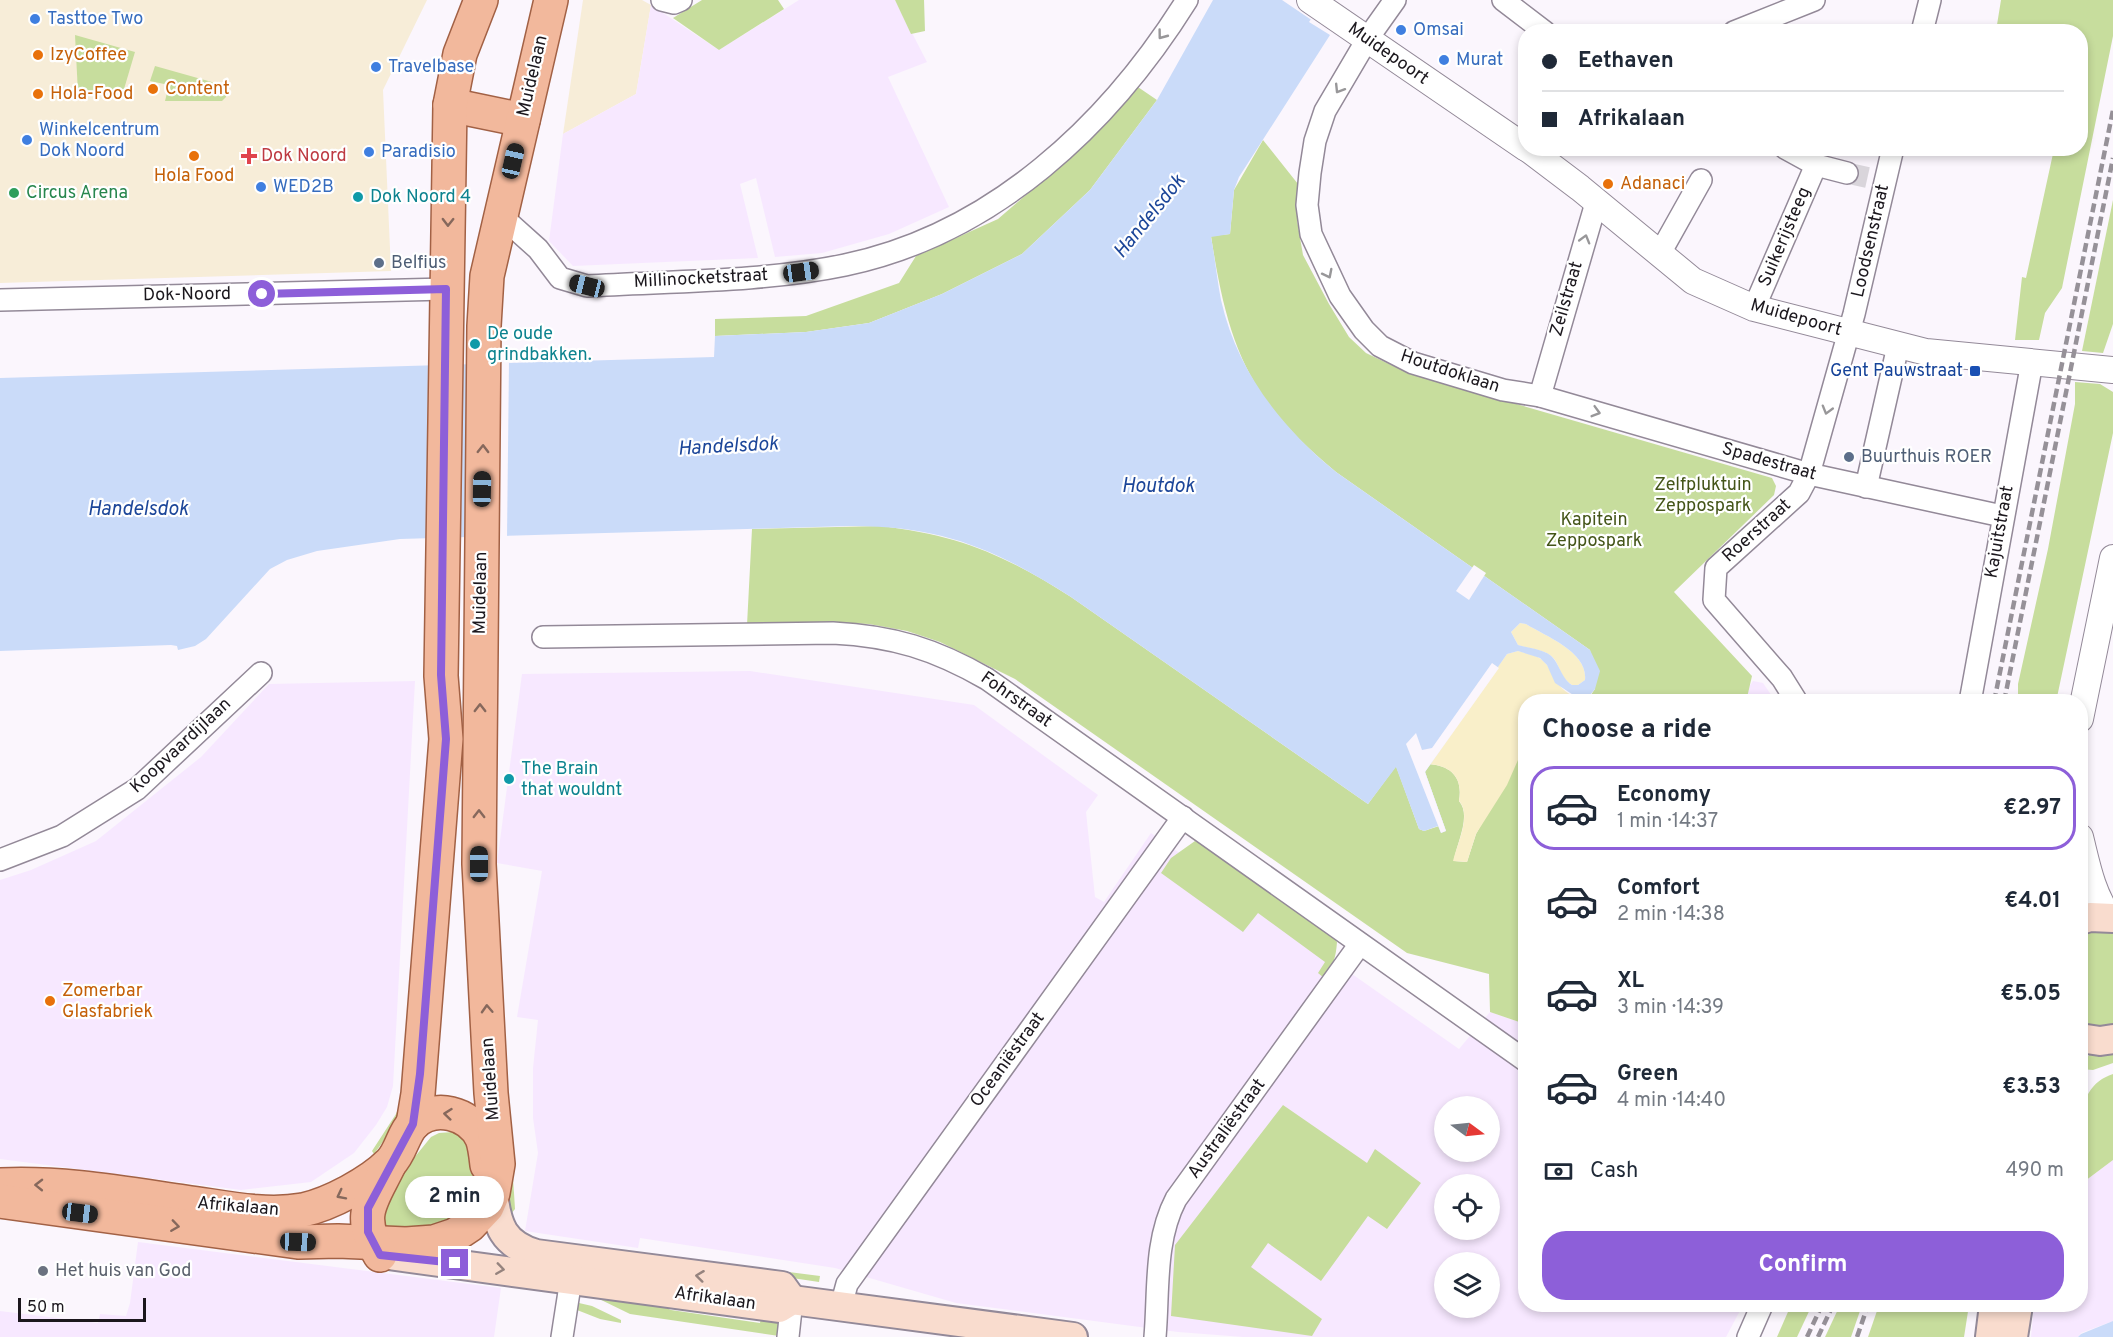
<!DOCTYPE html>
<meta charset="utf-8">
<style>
body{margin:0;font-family:Overpass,sans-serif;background:#f6f6f7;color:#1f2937;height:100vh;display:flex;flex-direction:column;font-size:22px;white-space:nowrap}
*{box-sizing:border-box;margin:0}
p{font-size:20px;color:#747a83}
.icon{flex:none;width:33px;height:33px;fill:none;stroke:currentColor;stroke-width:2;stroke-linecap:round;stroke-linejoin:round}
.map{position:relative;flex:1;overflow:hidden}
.sheet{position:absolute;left:1518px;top:694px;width:570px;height:618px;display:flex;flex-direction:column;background:#fff;border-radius:24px;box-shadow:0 3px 9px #0003}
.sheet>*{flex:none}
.hud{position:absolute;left:1518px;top:24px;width:570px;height:132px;border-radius:24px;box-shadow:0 3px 9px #0003;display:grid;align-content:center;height:132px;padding:0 24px;background:#fff}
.needle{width:39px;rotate:105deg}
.buttons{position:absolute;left:1434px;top:1096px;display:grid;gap:12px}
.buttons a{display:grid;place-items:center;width:66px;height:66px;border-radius:50%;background:#fff;box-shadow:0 3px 9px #0003;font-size:30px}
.scale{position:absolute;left:18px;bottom:15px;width:128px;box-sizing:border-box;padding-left:6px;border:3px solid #1b171d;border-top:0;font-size:16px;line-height:21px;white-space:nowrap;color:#1b171d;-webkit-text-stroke:4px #fff;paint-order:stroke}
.end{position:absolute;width:27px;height:27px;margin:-14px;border:8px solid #8d5fd9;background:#fff;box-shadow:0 0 0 3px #fff}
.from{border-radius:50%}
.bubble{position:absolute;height:42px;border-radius:21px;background:#fff;box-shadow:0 3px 9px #0003;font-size:20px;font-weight:700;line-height:42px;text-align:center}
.car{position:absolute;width:18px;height:36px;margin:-18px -9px;border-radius:8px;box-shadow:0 0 4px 2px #0007;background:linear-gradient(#222 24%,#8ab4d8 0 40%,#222 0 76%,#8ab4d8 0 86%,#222 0)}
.hud b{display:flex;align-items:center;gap:21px;height:57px;font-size:22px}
.hud b+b{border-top:2px solid #e0e1e3}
.hud i{width:15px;height:15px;background:#1f2937}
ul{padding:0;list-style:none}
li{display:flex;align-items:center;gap:18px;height:84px;margin:0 12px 9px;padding:0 12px;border:3px solid transparent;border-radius:24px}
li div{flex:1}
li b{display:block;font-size:22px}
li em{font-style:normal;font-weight:700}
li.selected{border-color:#8d5fd9}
li>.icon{width:54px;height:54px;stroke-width:1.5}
h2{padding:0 24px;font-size:27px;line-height:72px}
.pay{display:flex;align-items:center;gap:15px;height:66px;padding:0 24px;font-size:22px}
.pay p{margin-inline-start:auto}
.primary-button{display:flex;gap:12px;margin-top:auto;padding:12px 24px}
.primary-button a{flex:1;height:69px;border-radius:24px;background:#8d5fd9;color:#fff;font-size:24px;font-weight:700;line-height:69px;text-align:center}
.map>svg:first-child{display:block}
</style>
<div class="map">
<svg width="2113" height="1337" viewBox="0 0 2113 1337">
<rect width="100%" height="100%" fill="#fbf6fd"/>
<g fill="#f7edd8">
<path d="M0,0H427L383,90L391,271L0,283Z"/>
<path d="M583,0H642L651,5L636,94L563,134Z"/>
</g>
<g fill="#f7e8ff" fill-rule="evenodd">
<path d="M799,0H895L927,62L888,77L949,207L889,234L822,253L775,257L756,178L740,184L758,258L573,266L549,241L563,134L636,94L651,5L719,50Z"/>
<path d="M750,671L974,705L1098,795L1086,812L1095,897L1104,902L1151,833L1459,1049L1490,1012L1525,1024L1526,1305H1743L1726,1337H1243L1178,1332L956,1303L835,1268L640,1238L638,1248L525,1231L538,1153L533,1118V1068L538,1020L517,1017L542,871L497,863L522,674ZM1444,1107H1490V1152H1444ZM1444,1185H1490V1230H1444ZM1444,1263H1490V1308H1444Z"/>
<path d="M415,681L393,1086L387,1107L376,1125L354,1153L311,1182L241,1190L0,1159V880L31,870L96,841L201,757L269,684Z"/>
<path d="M1753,681L1763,683L1776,702H1746L1749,687Z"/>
<path d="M2113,1160V1321L2081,1333L2078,1337H2031L2034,1305H2080L2081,1184Z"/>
<path d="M138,1242L501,1288L494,1337H0V1311L98,1323L100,1314L126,1316L130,1303Z"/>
</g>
<g fill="#c7dd9d">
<path d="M702,0H778L784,9L719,50L673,18Z"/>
<path d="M895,0H924L925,31L911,34Z"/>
<path d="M2001,0H2113V36L2062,288L2045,313L2039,340H2015L2022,277L2026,278L2054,149L2080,148V32L1996,31Z"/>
<path d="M75,35L135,52L124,89L78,93Z"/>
<path d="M155,66L226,86V97L222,101H165L169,85L150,81Z"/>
<path d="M1132,83L1157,100L1090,190L1022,254L942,294L869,323L806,332L715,336V319L806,316L899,283L916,256L998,219L1062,164Z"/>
<path d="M1263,140L1298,184L1297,220L1303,255L1329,304L1349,337L1366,353L1406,372L1772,478L1776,486L1774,495L1674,592L1752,676L1746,702H1586L1595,689L1590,650L1336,472C1248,400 1228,346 1211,236L1230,234L1234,190Z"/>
<path d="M2113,200V324L2103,353L2082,351Z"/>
<path d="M2075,382L2100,384L2113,392V433L2056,702H2018V684L2048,549L2075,404Z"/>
<path d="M880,526C959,535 1005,555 1071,597L1368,804L1396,766L1419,829L1424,831L1439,826L1446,831L1425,772L1429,764C1452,766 1463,778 1459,801C1472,816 1456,844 1454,861L1467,862L1476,834L1525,744V1024L1490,1012L1489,974L1407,953L1015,679L940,642L907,631L869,624L824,622L747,625L752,529Z"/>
<path d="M1195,841L1210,847L1329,932L1337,942C1336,957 1333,967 1324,978L1318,973L1325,962L1258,913L1243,932L1161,873L1171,858Z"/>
<path d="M2113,927V1028L2081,1026L2080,930Z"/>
<path d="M2113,1048V1063L2093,1070L2081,1069L2080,1065L2091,1053Z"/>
<path d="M2113,1074V1160L2081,1184C2080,1147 2069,1088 2113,1074Z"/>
<path d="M504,1099L508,1100L515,1209L511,1214H509Z"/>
<path d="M402,1100L395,1125L374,1154L372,1151L396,1114Z"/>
<path d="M1283,1105L1367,1163L1375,1149L1421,1183L1387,1229L1368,1216L1321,1281L1268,1243L1251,1267L1322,1319L1312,1336L1171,1316L1175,1245Z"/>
<path d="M453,1132L467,1139L478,1165L477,1186L463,1213L448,1225L388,1232L381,1223L383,1196L431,1137L439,1133Z"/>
<path d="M773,1270L820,1276L819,1282L772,1275Z"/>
<path d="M629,1293L671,1310L760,1323L762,1311C775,1318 781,1320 779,1336L630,1314L591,1295Z"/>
<path d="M579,1303L592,1306L621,1320V1323L600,1319L577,1310Z"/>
<path d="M1791,1305H1812L1797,1337H1777Z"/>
<path d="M1840,1305H1862L1851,1337H1825Z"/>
<path d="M1879,1305H1969L1964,1337H1868Z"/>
</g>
<g fill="#f9efc9">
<path d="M1520,623L1526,624C1547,637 1588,652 1585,680L1578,685H1572C1561,678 1561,670 1555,660C1548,649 1529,649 1518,645L1511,632Z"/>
<path d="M1518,651C1525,653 1535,655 1541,659C1554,669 1551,684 1573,696L1568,702H1526L1525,744L1507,785L1476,834L1467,862L1453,861C1457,844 1472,815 1459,801C1463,778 1452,766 1429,764L1507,654Z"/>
</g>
<g fill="#cadbf9" fill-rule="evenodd">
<path d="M1213,0H1324L1309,22L1330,35L1239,177L1234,190L1230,234L1211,237C1215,258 1217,279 1221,300C1237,371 1281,427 1336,472L1590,650L1600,671L1595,689L1584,702L1555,683L1547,665L1540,658L1518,651L1507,654L1425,772L1446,831L1441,833L1438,826L1424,831L1419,829L1396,767L1368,804L1071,597C996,549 940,525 849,526L400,539L317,551L287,560L270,569L206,639L195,646L178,650L177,646L171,645L0,651V378L714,357L715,336L806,332L869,323L942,294L1022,254L1090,190L1157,100ZM1520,623L1526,624C1547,637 1588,652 1585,680L1578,685H1572C1560,677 1560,663 1550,655C1542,649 1528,648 1518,645L1511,632Z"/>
<path d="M2113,1321V1337H2078L2081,1334Z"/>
</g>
<g fill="#fbf6fd">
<path d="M1282,0H1327L1313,21Z"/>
<path d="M509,361L507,538L467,539L469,362Z"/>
<path d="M1474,565L1486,573L1469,600L1456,591Z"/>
<path d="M1492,663L1499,668L1425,772L1446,831L1441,833L1406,744L1416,733L1422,750L1432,748Z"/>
</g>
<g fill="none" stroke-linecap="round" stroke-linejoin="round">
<path stroke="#d9d5db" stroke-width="21" stroke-dasharray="21 10" stroke-linecap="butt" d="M1847,173L1874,179"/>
<g stroke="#938998" stroke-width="24">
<g id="minor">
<path d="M662,0L674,3L681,0"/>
<path d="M1395,0L1368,38L1325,111L1315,141L1310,173L1307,205L1311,234L1340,296L1364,330L1380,346L1413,363L1503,390L1540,396L1809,474L2002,516"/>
<path d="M1503,0L1545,32"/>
<path d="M1734,32L1814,0"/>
<path d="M1922,32L1930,0"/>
<path d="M1785,148L1816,165L1847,173"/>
<path d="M500,215L538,249L560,278L587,286C670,281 764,282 845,265C993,234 1109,125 1187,0"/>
<path d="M1659,255L1701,180"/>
<path d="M0,300L446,289"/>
<path d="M1754,308L1816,165"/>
<path d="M1540,396L1596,203"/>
<path d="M1866,487L1898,346"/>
<path d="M543,637L833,633C893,636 935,649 987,679L1526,1061"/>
<path d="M1797,702L1782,678L1714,600L1716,568L1799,493L1809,474L1854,314L1893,148"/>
<path d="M1970,702L2032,362"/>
<path d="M0,860L62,836L137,789L261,673"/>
<path d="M841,1306L847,1284L1183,817"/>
<path d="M562,1337L571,1279"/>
<path d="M788,1337L792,1300"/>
<path d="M1155,1337C1159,1291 1154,1241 1176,1199L1360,944"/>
<path d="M1748,1337L1762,1305"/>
</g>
</g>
<g stroke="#938998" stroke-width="28">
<g id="tertiary">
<path d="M1310,0L1526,148"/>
<path d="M1527,148L1580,188L1693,281L1754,308L1926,352L2113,370"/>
<path d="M2080,719L2113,558"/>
<path d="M2080,837C2087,865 2092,893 2109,917"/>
</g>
</g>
<g stroke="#938998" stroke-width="32">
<g id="secondary">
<path d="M2080,920L2090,917L2113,918"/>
<path d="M2080,1038L2100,1041L2113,1039"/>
<path d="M493,1193C497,1226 503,1244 536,1254L782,1286L792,1300"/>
<path d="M388,1255L779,1308L792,1300L1073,1337"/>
<path d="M1990,1337L1994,1305"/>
<path d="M2013,1337L2018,1305"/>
</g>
</g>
<g stroke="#a26145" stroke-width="36">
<g id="primary">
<path d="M450,105L523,120"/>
<path d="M413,1124L418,1094L446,739L441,676L450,105L460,54L481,0"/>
<path d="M0,1185C63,1182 123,1193 185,1202C223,1207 264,1217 303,1210C330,1204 370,1183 390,1163C401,1152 403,1134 413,1124C434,1103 470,1113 482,1138C485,1146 486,1156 487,1165"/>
<path d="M0,1201L298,1242L338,1241L406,1244L434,1242L455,1235L470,1225L487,1207L493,1193L498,1164L491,1093L479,864L484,326L487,276L551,0"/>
<path d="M380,1255C356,1215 371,1202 389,1165"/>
</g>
</g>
<use href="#minor" stroke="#fff" stroke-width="21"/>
<use href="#tertiary" stroke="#fff" stroke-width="26"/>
<use href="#secondary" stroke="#f9dcce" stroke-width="28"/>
<use href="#primary" stroke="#f2b89c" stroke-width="33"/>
<g stroke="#969198" stroke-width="4.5" stroke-dasharray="9 4.5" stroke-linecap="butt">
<path d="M1994,702L2113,110"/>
<path d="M2004,702L2113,158"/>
<path d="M1807,1337L1822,1305"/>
<path d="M1818,1337L1833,1305"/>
<path d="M1857,1337L1868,1305"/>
</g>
</g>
<defs><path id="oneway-chevron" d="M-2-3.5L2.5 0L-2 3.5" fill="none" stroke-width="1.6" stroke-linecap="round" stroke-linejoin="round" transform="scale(1.5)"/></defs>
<g stroke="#989799">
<use href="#oneway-chevron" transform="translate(1162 35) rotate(127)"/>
<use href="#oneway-chevron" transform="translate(1339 89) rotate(122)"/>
<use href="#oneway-chevron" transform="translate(1585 239) rotate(-74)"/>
<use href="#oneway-chevron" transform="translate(1328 274) rotate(63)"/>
<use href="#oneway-chevron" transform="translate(1827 410) rotate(106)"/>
<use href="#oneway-chevron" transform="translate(1596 412) rotate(16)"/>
</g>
<g stroke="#86685c">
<use href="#oneway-chevron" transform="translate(448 222) rotate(91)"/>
<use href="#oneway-chevron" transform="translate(483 449) rotate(-89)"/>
<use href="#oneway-chevron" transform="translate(480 708) rotate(-90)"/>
<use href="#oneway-chevron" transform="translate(479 814) rotate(-90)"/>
<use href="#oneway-chevron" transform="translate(487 1009) rotate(-93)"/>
<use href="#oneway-chevron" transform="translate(448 1114) rotate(-174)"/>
<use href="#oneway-chevron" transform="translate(39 1185) rotate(-179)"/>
<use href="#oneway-chevron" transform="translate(341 1195) rotate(153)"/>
<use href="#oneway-chevron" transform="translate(175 1226) rotate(8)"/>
</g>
<g stroke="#95837e">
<use href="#oneway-chevron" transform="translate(500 1269) rotate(8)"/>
<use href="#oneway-chevron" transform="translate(700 1276) rotate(-173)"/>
</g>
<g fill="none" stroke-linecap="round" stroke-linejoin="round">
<path stroke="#8d5fd9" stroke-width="8" d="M262,294L446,289L441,675L446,739L420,1074L413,1124L368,1208V1232L380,1255L455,1263"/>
</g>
<g fill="#3f7fe0" stroke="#fff" stroke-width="2">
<circle cx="35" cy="19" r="6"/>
<circle cx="1401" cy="30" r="6"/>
<circle cx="1444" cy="60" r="6"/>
<circle cx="376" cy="67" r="6"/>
<circle cx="27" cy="140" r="6"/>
<circle cx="369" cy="152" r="6"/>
<circle cx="261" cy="187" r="6"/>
</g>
<g fill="#e8710a" stroke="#fff" stroke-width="2">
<circle cx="38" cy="55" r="6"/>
<circle cx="153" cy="89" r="6"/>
<circle cx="38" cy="94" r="6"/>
<circle cx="194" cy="156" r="6"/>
<circle cx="1608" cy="184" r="6"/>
<circle cx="50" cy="1001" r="6"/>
</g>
<path fill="#e0444e" stroke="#fff" stroke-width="2" d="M246 147h6v6h6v6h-6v6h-6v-6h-6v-6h6z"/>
<circle fill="#2e9e5b" stroke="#fff" stroke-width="2" cx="14" cy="193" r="6"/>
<g fill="#0f9aa8" stroke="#fff" stroke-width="2">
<circle cx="358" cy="197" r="6"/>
<circle cx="475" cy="344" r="6"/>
<circle cx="509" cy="779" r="6"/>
</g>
<g fill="#5c6f8a" stroke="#fff" stroke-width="2">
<circle cx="379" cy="263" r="6"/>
<circle cx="1849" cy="457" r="6"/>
</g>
<rect fill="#1a4fb4" stroke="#fff" stroke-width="2" x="1969" y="365" width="12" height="12" rx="3"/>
<circle fill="#6b7280" stroke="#fff" stroke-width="2" cx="43" cy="1271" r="6"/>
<g text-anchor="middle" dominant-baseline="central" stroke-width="4.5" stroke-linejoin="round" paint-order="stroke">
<g font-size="18" fill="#366cbe" stroke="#fff" text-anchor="start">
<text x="47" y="19">Tasttoe Two</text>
<text x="1413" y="30">Omsai</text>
<text x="1456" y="60">Murat</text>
<text x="388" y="67">Travelbase</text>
<text x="39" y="130">Winkelcentrum<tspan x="39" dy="21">Dok Noord</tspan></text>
<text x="381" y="152">Paradisio</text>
<text x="273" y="187">WED2B</text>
</g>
<g font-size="18" fill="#1b171d" stroke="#fff">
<text transform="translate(1388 54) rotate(35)">Muidepoort</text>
<text transform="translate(533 76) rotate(-77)">Muidelaan</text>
<text transform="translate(1785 237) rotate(-67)">Suikerijsteeg</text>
<text transform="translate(1871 241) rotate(-77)">Loodsenstraat</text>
<text transform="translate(701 279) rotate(-3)">Millinocketstraat</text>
<text transform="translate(187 295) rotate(-1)">Dok-Noord</text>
<text transform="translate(1567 299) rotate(-74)">Zeilstraat</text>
<text transform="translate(1796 318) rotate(16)">Muidepoort</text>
<text transform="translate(1450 372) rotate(18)">Houtdoklaan</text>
<text transform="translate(1769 462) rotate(16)">Spadestraat</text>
<text transform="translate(1757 531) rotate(-42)">Roerstraat</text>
<text transform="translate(2000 532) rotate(-80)">Kajuitstraat</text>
<text transform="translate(481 593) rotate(-89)">Muidelaan</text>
<text transform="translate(1016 700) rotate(35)">Fohrstraat</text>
<text transform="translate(181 746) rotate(-43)">Koopvaardijlaan</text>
<text transform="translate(1008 1060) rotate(-54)">Oceaniëstraat</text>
<text transform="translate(491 1079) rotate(-94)">Muidelaan</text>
<text transform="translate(1227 1129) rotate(-54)">Australiëstraat</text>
<text transform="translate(238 1207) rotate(5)">Afrikalaan</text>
<text transform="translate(715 1299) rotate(8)">Afrikalaan</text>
</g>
<g font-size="18" fill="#c56008" stroke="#fff" text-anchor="start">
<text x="50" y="55">IzyCoffee</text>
<text x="165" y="89">Content</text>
<text x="50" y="94">Hola-Food</text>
<text x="194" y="176" text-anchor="middle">Hola Food</text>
<text x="1620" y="184">Adanaci</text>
<text x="62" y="991">Zomerbar<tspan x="62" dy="21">Glasfabriek</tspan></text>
</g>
<g font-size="18" fill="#be3a42" stroke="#fff" text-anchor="start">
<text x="261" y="156">Dok Noord</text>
</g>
<g font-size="18" fill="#27864d" stroke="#fff" text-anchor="start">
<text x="26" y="193">Circus Arena</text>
</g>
<g font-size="18" fill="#0d838f" stroke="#fff" text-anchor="start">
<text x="370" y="197">Dok Noord 4</text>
<text x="487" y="334">De oude<tspan x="487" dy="21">grindbakken.</tspan></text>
<text x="521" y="769">The Brain<tspan x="521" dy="21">that wouldnt</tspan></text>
</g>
<g font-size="18" fill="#4e5e75" stroke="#fff" text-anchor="start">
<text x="391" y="263">Belfius</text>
<text x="1861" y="457">Buurthuis ROER</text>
</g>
<g font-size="18" fill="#164399" stroke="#fff" text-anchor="end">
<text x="1963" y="371">Gent Pauwstraat</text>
</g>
<g font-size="18" fill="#445519" stroke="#fff">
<text x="1703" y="485">Zelfpluktuin<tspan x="1703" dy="21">Zeppospark</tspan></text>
<text x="1594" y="520">Kapitein<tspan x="1594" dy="21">Zeppospark</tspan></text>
</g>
<g font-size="18" fill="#5b616d" stroke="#fff" text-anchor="start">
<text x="55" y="1271">Het huis van God</text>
</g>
<g font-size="20" font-style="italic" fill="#1c4699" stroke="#fff">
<text transform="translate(1150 217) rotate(-51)">Handelsdok</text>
<text transform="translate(728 447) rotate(-3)">Handelsdok</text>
<text x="1158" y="487">Houtdok</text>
<text x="138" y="510">Handelsdok</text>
</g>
</g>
</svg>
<div class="buttons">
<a><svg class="needle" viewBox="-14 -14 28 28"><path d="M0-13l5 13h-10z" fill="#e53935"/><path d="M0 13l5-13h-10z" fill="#747a83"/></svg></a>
<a><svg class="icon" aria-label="locate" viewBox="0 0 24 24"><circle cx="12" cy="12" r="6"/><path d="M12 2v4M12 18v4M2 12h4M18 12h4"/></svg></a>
<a><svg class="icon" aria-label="layers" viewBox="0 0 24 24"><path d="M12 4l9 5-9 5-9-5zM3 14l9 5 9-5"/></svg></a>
</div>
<div class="scale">50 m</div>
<i class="end from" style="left:262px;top:294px"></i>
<i class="end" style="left:455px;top:1263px"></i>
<div class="bubble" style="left:405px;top:1176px;width:99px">2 min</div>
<i class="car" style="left:513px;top:161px;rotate:13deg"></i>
<i class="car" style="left:801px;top:272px;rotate:82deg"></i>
<i class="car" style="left:587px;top:286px;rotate:284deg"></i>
<i class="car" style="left:482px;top:489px;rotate:1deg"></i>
<i class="car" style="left:479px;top:864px;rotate:0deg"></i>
<i class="car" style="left:80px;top:1213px;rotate:97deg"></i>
<i class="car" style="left:298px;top:1242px;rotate:92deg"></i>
<div class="hud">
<b><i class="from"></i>Eethaven</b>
<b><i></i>Afrikalaan</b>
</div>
<section class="sheet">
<h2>Choose a ride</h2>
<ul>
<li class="selected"><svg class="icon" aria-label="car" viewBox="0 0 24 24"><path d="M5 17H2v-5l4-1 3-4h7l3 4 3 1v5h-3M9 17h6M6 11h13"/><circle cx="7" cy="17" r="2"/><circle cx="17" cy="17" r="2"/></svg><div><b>Economy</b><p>1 min · 14:37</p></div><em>€2.97</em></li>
<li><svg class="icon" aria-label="car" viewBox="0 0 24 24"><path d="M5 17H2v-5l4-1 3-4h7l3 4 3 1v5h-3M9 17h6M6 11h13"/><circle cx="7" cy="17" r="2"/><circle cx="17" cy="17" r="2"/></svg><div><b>Comfort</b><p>2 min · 14:38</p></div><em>€4.01</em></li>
<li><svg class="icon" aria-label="car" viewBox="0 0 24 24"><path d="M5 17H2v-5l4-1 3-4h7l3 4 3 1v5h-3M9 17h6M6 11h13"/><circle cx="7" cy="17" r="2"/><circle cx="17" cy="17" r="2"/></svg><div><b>XL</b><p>3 min · 14:39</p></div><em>€5.05</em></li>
<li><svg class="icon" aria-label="car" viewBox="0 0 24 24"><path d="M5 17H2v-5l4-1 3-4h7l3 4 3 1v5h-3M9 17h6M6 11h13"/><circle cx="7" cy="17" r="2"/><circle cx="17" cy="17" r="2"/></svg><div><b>Green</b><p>4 min · 14:40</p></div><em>€3.53</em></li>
</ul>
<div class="pay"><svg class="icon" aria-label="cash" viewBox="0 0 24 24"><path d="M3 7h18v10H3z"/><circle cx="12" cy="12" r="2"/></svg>Cash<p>490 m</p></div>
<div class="primary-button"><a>Confirm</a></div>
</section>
</div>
